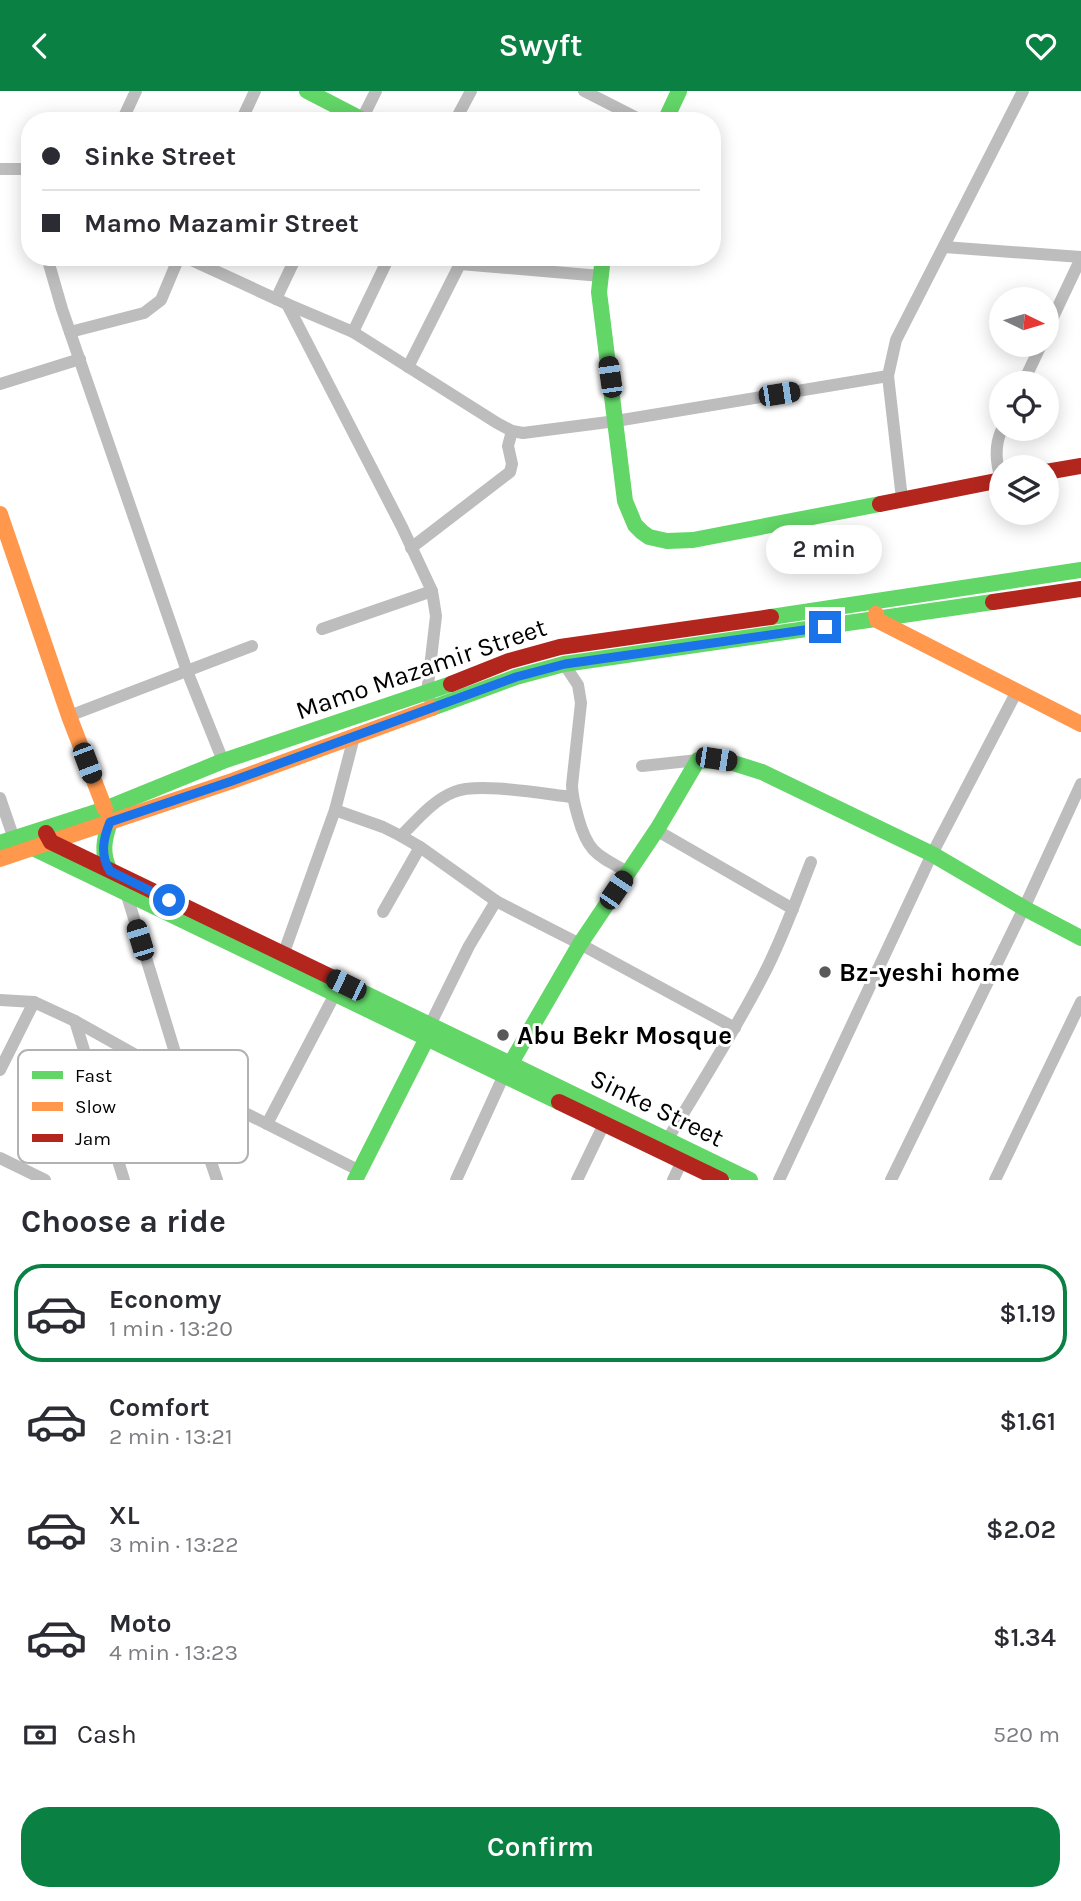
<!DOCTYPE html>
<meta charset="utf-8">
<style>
body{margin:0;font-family:Karla,sans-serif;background:#f2f2f3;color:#2b2b33;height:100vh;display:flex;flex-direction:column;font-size:26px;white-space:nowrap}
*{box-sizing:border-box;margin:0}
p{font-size:23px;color:#7c7c81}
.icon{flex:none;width:38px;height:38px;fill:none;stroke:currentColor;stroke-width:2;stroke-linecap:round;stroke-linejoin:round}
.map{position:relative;height:1089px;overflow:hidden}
.panel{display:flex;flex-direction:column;background:#fff;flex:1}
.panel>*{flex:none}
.guide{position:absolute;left:21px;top:21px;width:700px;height:154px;border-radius:28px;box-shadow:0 4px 18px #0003;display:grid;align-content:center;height:154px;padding:0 21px;background:#fff}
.needle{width:46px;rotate:95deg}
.fabs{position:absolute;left:989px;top:196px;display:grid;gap:14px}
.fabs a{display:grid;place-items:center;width:70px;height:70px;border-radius:50%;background:#fff;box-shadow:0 4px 18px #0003;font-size:35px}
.end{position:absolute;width:32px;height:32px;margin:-16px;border:9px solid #1a73e8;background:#fff;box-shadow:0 0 0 4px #fff}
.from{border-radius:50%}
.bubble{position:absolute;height:49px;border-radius:24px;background:#fff;box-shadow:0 4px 18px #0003;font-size:23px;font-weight:600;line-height:49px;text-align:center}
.car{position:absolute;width:21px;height:42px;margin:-21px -10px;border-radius:9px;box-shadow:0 0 5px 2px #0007;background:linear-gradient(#222 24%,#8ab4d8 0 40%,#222 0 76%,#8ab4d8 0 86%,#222 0)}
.guide b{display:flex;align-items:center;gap:24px;height:66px;font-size:26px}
.guide b+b{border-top:2px solid #e1e1e2}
.guide i{width:18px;height:18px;background:#2b2b33}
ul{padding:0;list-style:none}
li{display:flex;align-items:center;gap:21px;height:98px;margin:0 14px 10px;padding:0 7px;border:4px solid transparent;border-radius:28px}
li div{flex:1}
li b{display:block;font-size:26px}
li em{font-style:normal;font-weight:600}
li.on{border-color:#0b8043}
li>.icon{width:63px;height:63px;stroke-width:1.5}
h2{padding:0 21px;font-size:32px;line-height:84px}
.pay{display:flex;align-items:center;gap:18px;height:77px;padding:0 21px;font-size:26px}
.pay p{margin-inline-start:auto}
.button{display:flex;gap:14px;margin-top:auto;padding:14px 21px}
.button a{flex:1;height:80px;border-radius:28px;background:#0b8043;color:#fff;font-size:28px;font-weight:600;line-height:80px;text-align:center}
header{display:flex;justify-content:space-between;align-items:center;height:91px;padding:0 21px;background:#0b8043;color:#fff;font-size:32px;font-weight:600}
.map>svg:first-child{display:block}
</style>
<header><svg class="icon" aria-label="back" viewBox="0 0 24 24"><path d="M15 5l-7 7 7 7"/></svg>Swyft<svg class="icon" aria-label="heart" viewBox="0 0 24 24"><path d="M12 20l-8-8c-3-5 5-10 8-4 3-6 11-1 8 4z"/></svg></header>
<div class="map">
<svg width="1081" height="1089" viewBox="0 0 1081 1089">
<rect width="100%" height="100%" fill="#fff"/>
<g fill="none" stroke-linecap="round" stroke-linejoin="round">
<g stroke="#bdbdbd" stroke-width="12">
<path d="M584,0L643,30"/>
<path d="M122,30L136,0"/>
<path d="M241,30L255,0"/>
<path d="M361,30L376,0"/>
<path d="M455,30L471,0"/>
<path d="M0,78H30"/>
<path d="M944,156L1081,166"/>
<path d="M47,166L62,218L187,580L223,670"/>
<path d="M185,166L287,213L353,241L497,332L512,340L523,342L616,330L888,285"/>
<path d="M460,173L601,185"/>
<path d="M276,208L296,166"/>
<path d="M287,213L402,436L432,500L436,525L427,602L429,607"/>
<path d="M70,241L144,222L161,209L179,166"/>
<path d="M353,241L389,166"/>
<path d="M1046,241L1081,167"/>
<path d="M408,276L463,167"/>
<path d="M1023,292L1041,254"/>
<path d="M0,293L80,268"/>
<path d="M1001,389C996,371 994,355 1002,338"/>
<path d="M902,408L888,285L896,249L1023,0"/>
<path d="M411,457L510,381L512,373L508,355L512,340"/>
<path d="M322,538L432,500"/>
<path d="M564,573L578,594L581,612L572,694C572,705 575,715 578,726C588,762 597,764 628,781"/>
<path d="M69,625L252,555"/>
<path d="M642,675L698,669"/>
<path d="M0,707L14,748"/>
<path d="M335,719L383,736L401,745L420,756L496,810L580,853L735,937"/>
<path d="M656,739L793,818"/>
<path d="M401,745C416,730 433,709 454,701C478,691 544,703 572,706"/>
<path d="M125,798L184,991L217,1089"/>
<path d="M383,821L420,756"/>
<path d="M283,864L335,719L354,646"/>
<path d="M0,909L34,911L75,930L184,991L360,1080"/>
<path d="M75,930L124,1089"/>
<path d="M430,934L469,855L496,810"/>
<path d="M0,979L34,911"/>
<path d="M267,1033L335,903"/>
<path d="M667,1049C700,995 734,941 763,885C782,849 796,809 811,771"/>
<path d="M0,1067L45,1089"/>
<path d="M456,1089L504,984"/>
<path d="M577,1089L604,1033"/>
<path d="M673,1089L682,1070"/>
<path d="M779,1089L932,763L1017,600"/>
<path d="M891,1089L1024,817L1081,693"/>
<path d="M995,1089L1081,911"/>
</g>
<g stroke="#63d668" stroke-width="16">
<path d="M307,0L365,30"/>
<path d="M665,30L679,0"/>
<path d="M603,166L599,201L625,410L635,434L642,441L649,446L667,450L693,449L880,413"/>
<path d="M771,526L1081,479"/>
<path d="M432,617L516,586L564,573L993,511"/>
<path d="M110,731C104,748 101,763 110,780"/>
<path d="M29,748L33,757L559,1011"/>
<path d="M0,752L105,718L223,670L451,593"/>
<path d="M331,886L750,1089"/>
<path d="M504,984L580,853L658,737L698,669L730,671L762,681L932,763L1024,817L1081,847"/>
<path d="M355,1089L427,947"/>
</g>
<g stroke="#ff974d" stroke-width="16">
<path d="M0,423L69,625L105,718"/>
<path d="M876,523L877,529L1081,633"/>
<path d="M0,768L232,690L432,617"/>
</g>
<g stroke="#b3261e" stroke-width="16">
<path d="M1046,381L1081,375"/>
<path d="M880,413L1001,389"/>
<path d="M993,511L1081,498"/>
<path d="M451,593L509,570L560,556L771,526"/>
<path d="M46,742L51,751L331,886"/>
<path d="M559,1011L721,1089"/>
</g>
</g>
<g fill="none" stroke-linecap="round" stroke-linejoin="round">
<path stroke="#1a73e8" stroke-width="9" d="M169,809L110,780C100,764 103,748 110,731L232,690L516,586L565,573L825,536"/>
</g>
<g fill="#595959" stroke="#fff" stroke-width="2.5">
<circle cx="825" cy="881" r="7"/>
<circle cx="503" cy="944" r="7"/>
</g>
<g text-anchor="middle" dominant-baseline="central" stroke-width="6" stroke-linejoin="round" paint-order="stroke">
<g font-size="26" fill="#000" stroke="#fff">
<text transform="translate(421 578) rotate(-19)">Mamo Mazamir Street</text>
<text transform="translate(657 1017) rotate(26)">Sinke Street</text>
</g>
<g font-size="26" font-weight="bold" fill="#000" stroke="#fff" text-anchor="start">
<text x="839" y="881">Bz-yeshi home</text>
<text x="517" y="944">Abu Bekr Mosque</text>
</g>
</g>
<rect x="18" y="959" width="230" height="113" rx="10" fill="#fff" stroke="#b2b2b2" stroke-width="2"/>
<rect x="32" y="980" width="31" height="8" fill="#63d668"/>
<rect x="32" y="1011" width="31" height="9" fill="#ff974d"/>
<rect x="32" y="1043" width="31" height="8" fill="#b3261e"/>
<g font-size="19" fill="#000">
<text x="75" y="991">Fast</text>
<text x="75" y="1022">Slow</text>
<text x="75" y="1054">Jam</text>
</g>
</svg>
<div class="fabs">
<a><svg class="needle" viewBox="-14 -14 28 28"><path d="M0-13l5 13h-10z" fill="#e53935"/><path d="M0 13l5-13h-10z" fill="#7c7c81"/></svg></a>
<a><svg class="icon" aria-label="locate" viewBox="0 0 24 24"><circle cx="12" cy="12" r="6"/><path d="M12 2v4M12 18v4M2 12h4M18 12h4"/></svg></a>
<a><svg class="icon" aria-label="layers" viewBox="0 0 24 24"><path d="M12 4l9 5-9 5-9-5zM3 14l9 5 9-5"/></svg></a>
</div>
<i class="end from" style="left:169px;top:809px"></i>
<i class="end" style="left:825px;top:536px"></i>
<div class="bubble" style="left:766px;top:434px;width:116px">2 min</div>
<i class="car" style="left:610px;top:286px;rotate:352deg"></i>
<i class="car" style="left:779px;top:303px;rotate:81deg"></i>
<i class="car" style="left:716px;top:668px;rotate:99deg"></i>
<i class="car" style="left:87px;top:672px;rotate:159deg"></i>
<i class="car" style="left:616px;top:799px;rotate:34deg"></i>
<i class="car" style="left:140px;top:849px;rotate:343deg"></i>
<i class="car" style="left:346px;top:894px;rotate:296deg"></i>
<div class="guide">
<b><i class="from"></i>Sinke Street</b>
<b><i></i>Mamo Mazamir Street</b>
</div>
</div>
<section class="panel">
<h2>Choose a ride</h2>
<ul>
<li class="on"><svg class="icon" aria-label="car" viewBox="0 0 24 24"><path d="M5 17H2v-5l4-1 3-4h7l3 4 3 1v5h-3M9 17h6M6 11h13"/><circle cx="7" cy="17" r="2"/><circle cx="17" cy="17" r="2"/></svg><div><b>Economy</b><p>1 min · 13:20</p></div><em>$1.19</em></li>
<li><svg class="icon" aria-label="car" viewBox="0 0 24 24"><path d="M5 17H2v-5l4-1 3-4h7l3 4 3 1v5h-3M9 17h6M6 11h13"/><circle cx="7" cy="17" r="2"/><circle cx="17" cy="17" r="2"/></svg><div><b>Comfort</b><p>2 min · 13:21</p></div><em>$1.61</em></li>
<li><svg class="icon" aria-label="car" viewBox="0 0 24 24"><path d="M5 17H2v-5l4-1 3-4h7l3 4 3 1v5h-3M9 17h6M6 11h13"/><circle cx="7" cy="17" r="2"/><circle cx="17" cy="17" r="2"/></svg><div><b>XL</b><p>3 min · 13:22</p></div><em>$2.02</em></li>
<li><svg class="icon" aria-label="car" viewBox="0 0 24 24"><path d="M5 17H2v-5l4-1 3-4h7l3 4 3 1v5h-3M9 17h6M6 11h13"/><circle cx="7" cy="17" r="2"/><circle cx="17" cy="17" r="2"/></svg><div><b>Moto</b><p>4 min · 13:23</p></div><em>$1.34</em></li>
</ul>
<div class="pay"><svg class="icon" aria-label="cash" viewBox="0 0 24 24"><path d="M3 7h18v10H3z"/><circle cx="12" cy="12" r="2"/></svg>Cash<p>520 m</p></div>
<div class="button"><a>Confirm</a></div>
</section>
